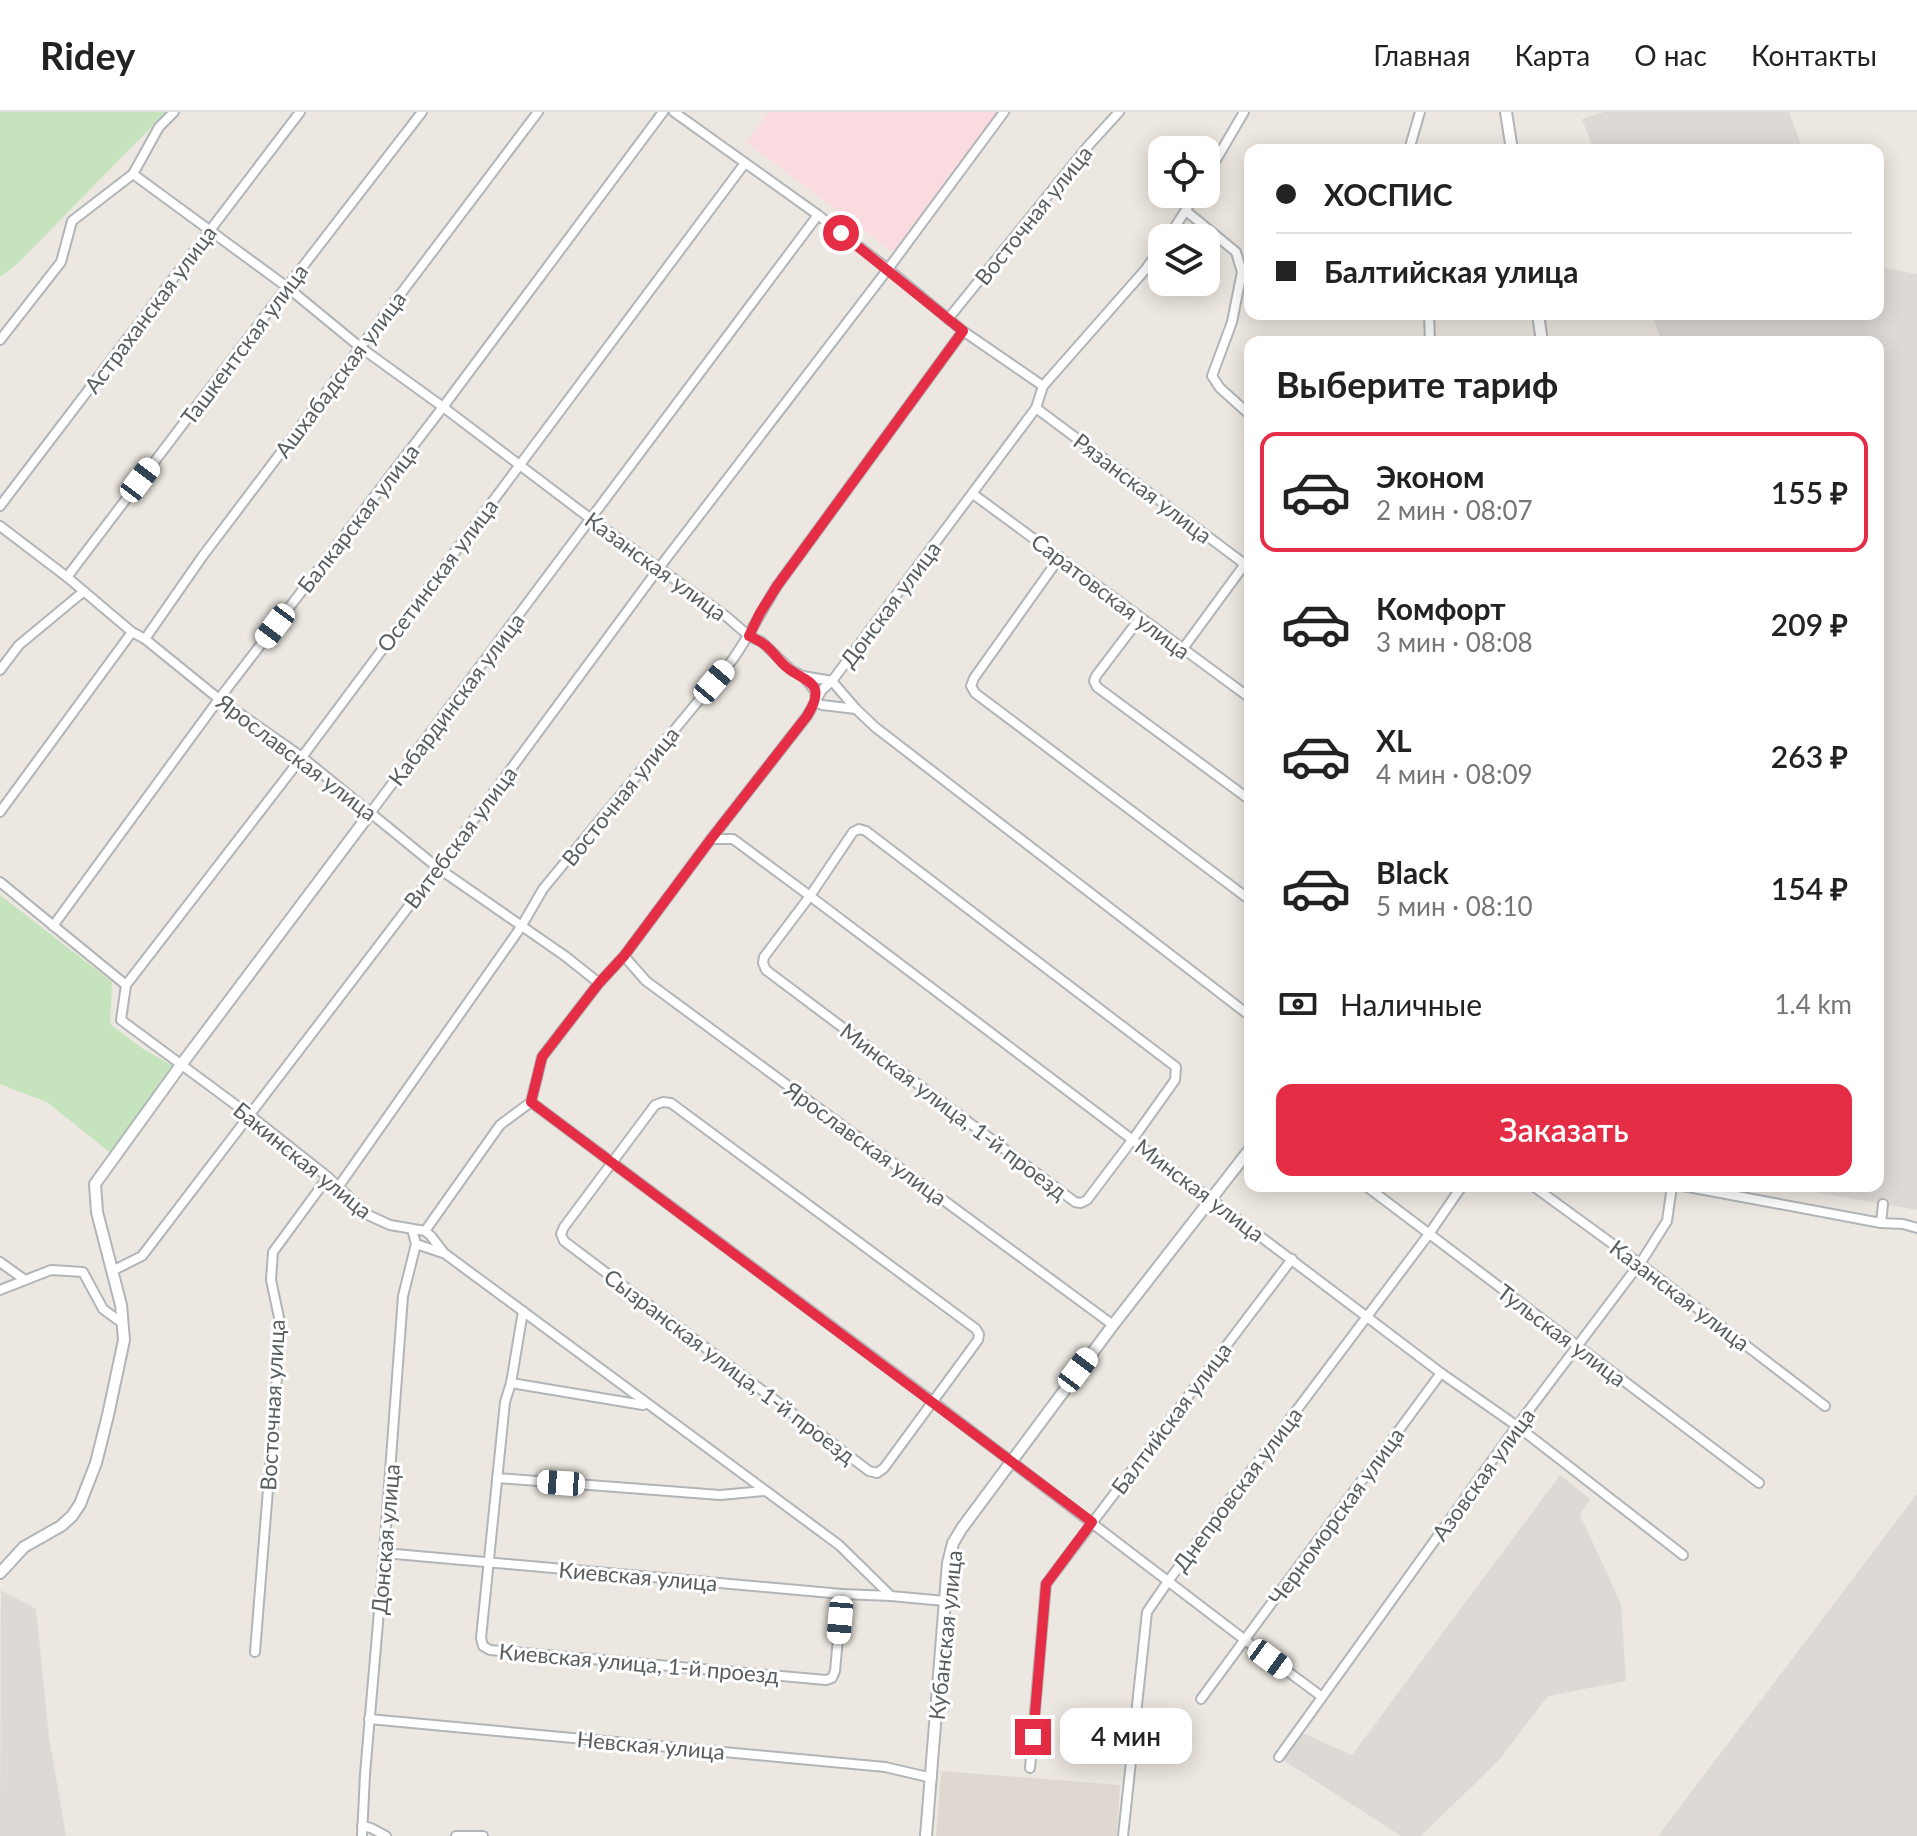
<!DOCTYPE html>
<html lang="ru">
<meta charset="utf-8">
<style>
body{margin:0;font-family:Lato,sans-serif;background:#f6f6f6;color:#222;height:100vh;display:flex;flex-direction:column;font-size:30px;white-space:nowrap}
*{box-sizing:border-box;margin:0}
p{font-size:26px;color:#767676}
.icon{flex:none;width:44px;height:44px;fill:none;stroke:currentColor;stroke-width:2;stroke-linecap:round;stroke-linejoin:round}
.map{position:relative;flex:1;overflow:hidden}
.details{position:absolute;left:1244px;top:224px;width:640px;height:856px;display:flex;flex-direction:column;background:#fff;border-radius:16px;box-shadow:0 4px 20px #0003}
.details>*{flex:none}
.banner{position:absolute;left:1244px;top:32px;width:640px;height:176px;border-radius:16px;box-shadow:0 4px 20px #0003;display:grid;align-content:center;height:176px;padding:0 32px;background:#fff}
.tools{position:absolute;left:1148px;top:24px;display:grid;gap:16px}
.tools a{display:grid;place-items:center;width:72px;height:72px;border-radius:16px;background:#fff;box-shadow:0 4px 20px #0003;font-size:40px}
.end{position:absolute;width:36px;height:36px;margin:-18px;border:10px solid #e52d45;background:#fff;box-shadow:0 0 0 4px #fff}
.from{border-radius:50%}
.bubble{position:absolute;height:56px;border-radius:16px;background:#fff;box-shadow:0 4px 20px #0003;font-size:26px;font-weight:600;line-height:56px;text-align:center}
.car{position:absolute;width:24px;height:48px;margin:-24px -12px;border-radius:10px;box-shadow:0 0 6px 2px #0007;background:linear-gradient(#fff 24%,#345 0 40%,#fff 0 76%,#345 0 86%,#fff 0)}
.banner b{display:flex;align-items:center;gap:28px;height:76px;font-size:30px}
.banner b+b{border-top:2px solid #e0e0e0}
.banner i{width:20px;height:20px;background:#222}
ul{padding:0;list-style:none}
li{display:flex;align-items:center;gap:24px;height:120px;margin:0 16px 12px;padding:0 16px;border:4px solid transparent;border-radius:16px}
li div{flex:1}
li b{display:block;font-size:30px}
li em{font-style:normal;font-weight:600}
li.selected{border-color:#e52d45}
li>.icon{width:72px;height:72px;stroke-width:1.5}
h2{padding:0 32px;font-size:36px;line-height:96px}
.pay{display:flex;align-items:center;gap:20px;height:88px;padding:0 32px;font-size:30px}
.pay p{margin-inline-start:auto}
.button{display:flex;gap:16px;margin-top:auto;padding:16px 32px}
.button a{flex:1;height:92px;border-radius:16px;background:#e52d45;color:#fff;font-size:32px;font-weight:600;line-height:92px;text-align:center}
header{display:flex;align-items:center;gap:48px;box-sizing:border-box;height:112px;padding:0 40px;background:#fff;border-bottom:2px solid #e0e0e0}
header strong{font-size:38px}
nav{display:flex;gap:44px;margin-inline-start:auto;font-size:28px}
.map>svg:first-child{display:block}
</style>
<header>
<strong>Ridey</strong>
<nav><a>Главная</a><a>Карта</a><a>О нас</a><a>Контакты</a></nav>
</header>
<div class="map">
<svg width="1917" height="1724" viewBox="0 0 1917 1724">
<rect width="100%" height="100%" fill="#ece7e0"/>
<g fill="#ddd9d5">
<path d="M1604,0H1789L1803,38H1594L1582,7Z"/>
<path d="M1878,155L1917,162V1098L1780,1074H1878V230H1662L1652,202H1878Z"/>
<path d="M1560,1363L1590,1387L1580,1403L1621,1492L1626,1569L1548,1584L1499,1648L1421,1724H1401L1283,1648L1300,1620L1352,1643Z"/>
<path d="M1917,1382V1724H1658Z"/>
<path d="M1,1478L36,1497L49,1625L66,1724H0Z"/>
</g>
<path fill="#ded8d1" d="M941,1659L1120,1673L1117,1724H936Z"/>
<path fill="#fadbdf" d="M768,0H998L894,141L746,30Z"/>
<g fill="#c5e3bc">
<path d="M0,0H166L17,152L0,165Z"/>
<path d="M0,783L112,870L110,912L143,937L173,954L112,1042L47,990L0,972Z"/>
</g>
<g fill="none" stroke-linecap="round" stroke-linejoin="round">
<g stroke="#b1b5b8" stroke-width="12">
<g id="minor">
<path d="M674,0L818,103L888,157L963,219L1043,274"/>
<path d="M1409,38L1420,0"/>
<path d="M133,62L287,175L360,235L443,295L591,407L727,505L749,524L762,530L791,558L803,564L832,569L856,597L875,615L1250,904"/>
<path d="M1206,65L1244,0"/>
<path d="M1186,99L1236,140L1242,160L1232,210L1212,264L1220,276L1250,303"/>
<path d="M1168,126L1196,82"/>
<path d="M1429,202L1430,230"/>
<path d="M948,207L1088,34L1119,0"/>
<path d="M0,228L61,150L72,109L133,62L159,15L174,0"/>
<path d="M1036,296L1250,456"/>
<path d="M973,382L1250,586"/>
<path d="M0,394L300,0"/>
<path d="M0,414L67,465L132,520L145,527L219,587L302,645L438,756L565,844L599,871"/>
<path d="M1060,445L974,566L971,574L975,581L1250,788"/>
<path d="M67,465L287,175L422,0"/>
<path d="M1140,506L1096,564L1094,569L1097,575L1250,688"/>
<path d="M145,527L202,445L538,0"/>
<path d="M1182,538L1245,452"/>
<path d="M0,558L19,533L83,480"/>
<path d="M804,565L815,579L816,590L822,593L856,597"/>
<path d="M0,700L132,520"/>
<path d="M371,700L818,103"/>
<path d="M859,717L866,719L1176,955L1175,968L1133,1027L1087,1088L1081,1091L1075,1090L766,858L763,851L764,845L810,784L853,720Z"/>
<path d="M711,727H733L810,784L1367,1205L1441,1261L1517,1314L1683,1443"/>
<path d="M0,770L126,873L121,908L248,1002L328,1065L368,1103L390,1113L425,1119L431,1124L444,1141L839,1433L891,1484L945,1489"/>
<path d="M53,814L219,587L443,295L663,0"/>
<path d="M624,844L646,869L1113,1213"/>
<path d="M126,873L302,645L745,51"/>
<path d="M531,990L932,1289L1245,1528L1321,1584"/>
<path d="M663,990L671,991L976,1217L979,1222L978,1228L884,1356L877,1361L869,1359L564,1129L561,1122L564,1115L655,993Z"/>
<path d="M339,1074L521,815L543,777L733,547C749,524 762,498 777,474L963,219"/>
<path d="M1366,1074L1759,1371"/>
<path d="M1533,1074L1640,1152L1825,1294"/>
<path d="M1683,1074L1881,1111L1883,1092"/>
<path d="M1881,1111L1903,1112L1917,1116"/>
<path d="M412,1117L416,1132L443,1141"/>
<path d="M425,1119L500,1013L531,990L542,945L599,871L624,844L711,727L807,604L822,578L832,569L1036,296L1043,274L1145,158L1162,134"/>
<path d="M0,1150L25,1168"/>
<path d="M112,1159L142,1144L438,756L659,456L888,157L1004,0"/>
<path d="M0,1178L51,1158L83,1160L103,1197L122,1211"/>
<path d="M523,1199L511,1271L505,1290L481,1526L483,1534L490,1538L826,1568L832,1566L835,1559L842,1482"/>
<path d="M511,1271L643,1293"/>
<path d="M497,1366L720,1383L765,1379"/>
<path d="M384,1441L842,1482L891,1484"/>
<path d="M255,1540L281,1215L271,1168L273,1140L328,1065"/>
<path d="M1201,1587L1441,1261"/>
<path d="M369,1607L885,1655L932,1666"/>
<path d="M1279,1645L1517,1314L1643,1147L1667,1109L1672,1074"/>
<path d="M1030,1656L1046,1472L1292,1147"/>
<path d="M362,1714L371,1716L386,1724"/>
<path d="M362,1724L365,1662L384,1441L403,1184L416,1132"/>
<path d="M456,1724H483"/>
<path d="M1123,1724L1147,1500L1169,1468L1429,1122L1462,1074"/>
</g>
</g>
<g stroke="#b1b5b8" stroke-width="14">
<g id="tertiary">
<path d="M1506,0L1512,38"/>
<path d="M1538,202L1542,230"/>
<path d="M0,1461L24,1435L61,1414L72,1404L80,1392L96,1351L108,1303L124,1228L121,1193L97,1100L95,1072L181,953L371,700"/>
<path d="M926,1724L948,1451L953,1431L962,1416L1113,1213L1250,1037"/>
</g>
</g>
<use href="#minor" stroke="#fff" stroke-width="8"/>
<use href="#tertiary" stroke="#fff" stroke-width="10"/>
</g>
<g fill="none" stroke-linecap="round" stroke-linejoin="round">
<path stroke="#e52d45" stroke-width="10" d="M841,121L963,219L777,474L760,501L749,524C769,533 769,537 783,552C802,571 830,567 807,604L711,727L624,844L599,871L542,945L531,990L1092,1410L1046,1472L1033,1625"/>
</g>
<g text-anchor="middle" dominant-baseline="central" stroke-width="6" stroke-linejoin="round" paint-order="stroke">
<g font-size="22" fill="#595e61" stroke="#fff">
<text transform="translate(1033 103) rotate(-51)">Восточная улица</text>
<text transform="translate(150 197) rotate(-53)">Астраханская улица</text>
<text transform="translate(244 232) rotate(-53)">Ташкентская улица</text>
<text transform="translate(340 262) rotate(-53)">Ашхабадская улица</text>
<text transform="translate(1143 376) rotate(37)">Рязанская улица</text>
<text transform="translate(358 406) rotate(-52)">Балкарская улица</text>
<text transform="translate(656 454) rotate(36)">Казанская улица</text>
<text transform="translate(437 463) rotate(-53)">Осетинская улица</text>
<text transform="translate(1111 484) rotate(37)">Саратовская улица</text>
<text transform="translate(890 492) rotate(-53)">Донская улица</text>
<text transform="translate(456 587) rotate(-53)">Кабардинская улица</text>
<text transform="translate(297 645) rotate(37)">Ярославская улица</text>
<text transform="translate(620 684) rotate(-51)">Восточная улица</text>
<text transform="translate(460 725) rotate(-53)">Витебская улица</text>
<text transform="translate(954 999) rotate(37)">Минская улица, 1-й проезд</text>
<text transform="translate(866 1031) rotate(36)">Ярославская улица</text>
<text transform="translate(303 1048) rotate(39)">Бакинская улица</text>
<text transform="translate(1200 1078) rotate(37)">Минская улица</text>
<text transform="translate(1680 1183) rotate(37)">Казанская улица</text>
<text transform="translate(1562 1223) rotate(37)">Тульская улица</text>
<text transform="translate(730 1254) rotate(37)">Сызранская улица, 1-й проезд</text>
<text transform="translate(272 1293) rotate(-87)">Восточная улица</text>
<text transform="translate(1171 1306) rotate(-53)">Балтийская улица</text>
<text transform="translate(1483 1362) rotate(-54)">Азовская улица</text>
<text transform="translate(1237 1377) rotate(-53)">Днепровская улица</text>
<text transform="translate(1336 1404) rotate(-54)">Черноморская улица</text>
<text transform="translate(385 1427) rotate(-85)">Донская улица</text>
<text transform="translate(638 1464) rotate(5)">Киевская улица</text>
<text transform="translate(945 1523) rotate(-84)">Кубанская улица</text>
<text transform="translate(639 1551) rotate(5)">Киевская улица, 1-й проезд</text>
<text transform="translate(651 1633) rotate(5)">Невская улица</text>
</g>
</g>
</svg>
<div class="tools">
<a><svg class="icon" aria-label="locate" viewBox="0 0 24 24"><circle cx="12" cy="12" r="6"/><path d="M12 2v4M12 18v4M2 12h4M18 12h4"/></svg></a>
<a><svg class="icon" aria-label="layers" viewBox="0 0 24 24"><path d="M12 4l9 5-9 5-9-5zM3 14l9 5 9-5"/></svg></a>
</div>
<i class="end from" style="left:841px;top:121px"></i>
<i class="end" style="left:1033px;top:1625px"></i>
<div class="bubble" style="left:1060px;top:1596px;width:132px">4 мин</div>
<i class="car" style="left:140px;top:368px;rotate:37deg"></i>
<i class="car" style="left:275px;top:514px;rotate:217deg"></i>
<i class="car" style="left:714px;top:570px;rotate:40deg"></i>
<i class="car" style="left:1078px;top:1258px;rotate:37deg"></i>
<i class="car" style="left:561px;top:1371px;rotate:274deg"></i>
<i class="car" style="left:840px;top:1508px;rotate:185deg"></i>
<i class="car" style="left:1270px;top:1547px;rotate:126deg"></i>
<div class="banner">
<b><i class="from"></i>ХОСПИС</b>
<b><i></i>Балтийская улица</b>
</div>
<section class="details">
<h2>Выберите тариф</h2>
<ul>
<li class="selected"><svg class="icon" aria-label="car" viewBox="0 0 24 24"><path d="M5 17H2v-5l4-1 3-4h7l3 4 3 1v5h-3M9 17h6M6 11h13"/><circle cx="7" cy="17" r="2"/><circle cx="17" cy="17" r="2"/></svg><div><b>Эконом</b><p>2 мин · 08:07</p></div><em>155 ₽</em></li>
<li><svg class="icon" aria-label="car" viewBox="0 0 24 24"><path d="M5 17H2v-5l4-1 3-4h7l3 4 3 1v5h-3M9 17h6M6 11h13"/><circle cx="7" cy="17" r="2"/><circle cx="17" cy="17" r="2"/></svg><div><b>Комфорт</b><p>3 мин · 08:08</p></div><em>209 ₽</em></li>
<li><svg class="icon" aria-label="car" viewBox="0 0 24 24"><path d="M5 17H2v-5l4-1 3-4h7l3 4 3 1v5h-3M9 17h6M6 11h13"/><circle cx="7" cy="17" r="2"/><circle cx="17" cy="17" r="2"/></svg><div><b>XL</b><p>4 мин · 08:09</p></div><em>263 ₽</em></li>
<li><svg class="icon" aria-label="car" viewBox="0 0 24 24"><path d="M5 17H2v-5l4-1 3-4h7l3 4 3 1v5h-3M9 17h6M6 11h13"/><circle cx="7" cy="17" r="2"/><circle cx="17" cy="17" r="2"/></svg><div><b>Black</b><p>5 мин · 08:10</p></div><em>154 ₽</em></li>
</ul>
<div class="pay"><svg class="icon" aria-label="cash" viewBox="0 0 24 24"><path d="M3 7h18v10H3z"/><circle cx="12" cy="12" r="2"/></svg>Наличные<p>1.4 km</p></div>
<div class="button"><a>Заказать</a></div>
</section>
</div>
